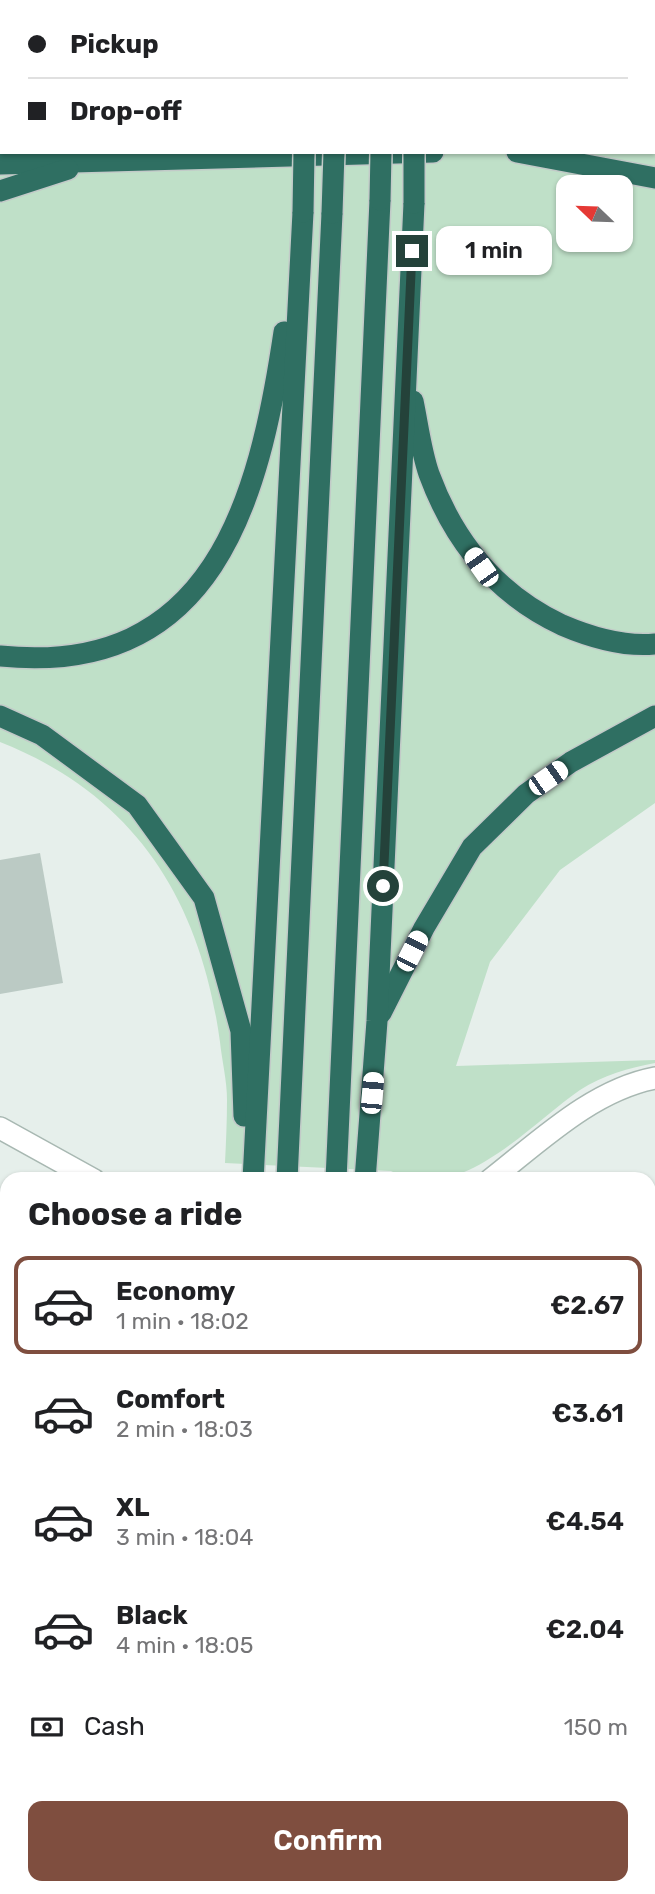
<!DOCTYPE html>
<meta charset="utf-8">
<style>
body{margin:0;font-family:Rubik,sans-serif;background:#f6f6f6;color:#202124;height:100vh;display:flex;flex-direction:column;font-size:26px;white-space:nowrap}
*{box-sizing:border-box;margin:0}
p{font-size:23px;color:#757577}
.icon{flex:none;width:38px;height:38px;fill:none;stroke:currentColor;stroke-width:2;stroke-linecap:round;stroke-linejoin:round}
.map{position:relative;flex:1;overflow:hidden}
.details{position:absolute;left:0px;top:1172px;width:656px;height:723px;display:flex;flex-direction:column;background:#fff;border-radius:21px 21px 0 0;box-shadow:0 2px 5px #0004}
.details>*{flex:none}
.hud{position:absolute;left:0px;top:0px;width:656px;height:154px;box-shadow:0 2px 5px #0004;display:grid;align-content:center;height:154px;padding:0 28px;background:#fff}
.needle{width:46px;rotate:293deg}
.fabs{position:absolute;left:556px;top:175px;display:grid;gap:14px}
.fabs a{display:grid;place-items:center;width:77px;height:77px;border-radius:14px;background:#fff;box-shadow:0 2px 5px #0004;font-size:35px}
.end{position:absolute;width:32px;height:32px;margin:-16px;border:9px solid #24423a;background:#fff;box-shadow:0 0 0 4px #fff}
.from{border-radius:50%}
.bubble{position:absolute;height:49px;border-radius:14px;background:#fff;box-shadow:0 2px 5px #0004;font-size:23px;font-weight:600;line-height:49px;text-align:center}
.car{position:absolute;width:21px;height:42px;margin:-21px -10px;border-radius:9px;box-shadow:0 0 5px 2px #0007;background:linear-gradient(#fff 24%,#345 0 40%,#fff 0 76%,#345 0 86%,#fff 0)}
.hud b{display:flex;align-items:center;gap:24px;height:66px;font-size:26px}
.hud b+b{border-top:2px solid #e0e0e0}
.hud i{width:18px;height:18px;background:#202124}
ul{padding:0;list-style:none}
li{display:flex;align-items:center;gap:21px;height:98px;margin:0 14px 10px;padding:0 14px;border:4px solid transparent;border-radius:14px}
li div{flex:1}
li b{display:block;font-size:26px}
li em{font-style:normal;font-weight:600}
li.on{border-color:#7f4e3f}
li>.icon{width:63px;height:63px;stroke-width:1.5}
h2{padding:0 28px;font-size:32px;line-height:84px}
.pay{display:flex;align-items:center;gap:18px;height:77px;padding:0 28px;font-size:26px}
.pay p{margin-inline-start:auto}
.button{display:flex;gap:14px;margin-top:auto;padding:14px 28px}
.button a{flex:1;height:80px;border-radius:14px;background:#7f4e3f;color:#fff;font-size:28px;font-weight:600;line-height:80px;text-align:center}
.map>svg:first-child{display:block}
</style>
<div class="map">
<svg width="655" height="1894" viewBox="0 0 655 1894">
<rect width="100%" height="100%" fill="#e6efeb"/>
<path fill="#bfe0c8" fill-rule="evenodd" d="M0,0H655V803L560,870L490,962L456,1066L655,1060V1063C629,1068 603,1075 580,1090C530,1124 457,1209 391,1171L225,1163C226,1142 227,1121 227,1100C227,1081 222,1061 220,1042C201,901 135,795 0,742ZM2,2H654V152H2ZM569,187H621V240H569Z"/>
<path fill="#bbcac4" d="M40,853L63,983L0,994V860Z"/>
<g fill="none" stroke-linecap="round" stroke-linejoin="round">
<g stroke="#a8b8b2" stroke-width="24">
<g id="street">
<path d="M0,1128L94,1180"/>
<path d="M490,1180C539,1142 592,1090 655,1078"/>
</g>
</g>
<g stroke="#c2cac8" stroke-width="24">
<g id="highway">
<path d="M307,2V0"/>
<path d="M337,2V0"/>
<path d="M385,2V0"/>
<path d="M417,2V0"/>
<path d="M654,36H655"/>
<path d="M0,55H2"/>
<path d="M654,83H655"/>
<path d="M0,103H2"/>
<path d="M654,142H655"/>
<path d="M517,152L655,178"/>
<path d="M0,164L433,152"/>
<path d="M0,191L68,169"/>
<path d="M413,401C418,425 421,451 429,474C454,542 496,594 562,625C590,637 624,647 655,644"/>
<path d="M0,656C213,678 259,501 284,332"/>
<path d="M0,716L42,735L137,805L204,898L241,1031L244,1116"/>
<path d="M381,1013L424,928L472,847L526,794L571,762L655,716"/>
<path d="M253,1180L303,212"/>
<path d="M287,1180L332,213"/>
<path d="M336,1180L380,200"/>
<path d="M365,1180L377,1021L414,203"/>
<path d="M207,1894V1888"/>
<path d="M268,1894L269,1888"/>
</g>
</g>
<use href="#street" stroke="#fff" stroke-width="21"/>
<use href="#highway" stroke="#2f6f62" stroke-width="21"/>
<g stroke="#c2cac8" stroke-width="24" stroke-linecap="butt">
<g id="highway-bridge">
<path d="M380,200L381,152"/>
<path d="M414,203V152"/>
<path d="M303,212L304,152"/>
<path d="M332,213L334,152"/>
</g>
</g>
<use href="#highway-bridge" stroke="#2f6f62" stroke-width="21"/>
</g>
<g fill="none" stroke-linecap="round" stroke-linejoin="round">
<path stroke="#24423a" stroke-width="9" d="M383,886L412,251"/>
</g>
</svg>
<div class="fabs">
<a><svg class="needle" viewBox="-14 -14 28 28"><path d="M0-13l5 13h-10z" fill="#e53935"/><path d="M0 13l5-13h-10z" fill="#757577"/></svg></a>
</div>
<i class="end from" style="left:383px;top:886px"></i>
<i class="end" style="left:412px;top:251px"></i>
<div class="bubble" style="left:436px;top:226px;width:116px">1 min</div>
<i class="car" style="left:481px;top:567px;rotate:325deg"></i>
<i class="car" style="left:548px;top:778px;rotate:55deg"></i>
<i class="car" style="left:412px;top:951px;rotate:27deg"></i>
<i class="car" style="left:372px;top:1093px;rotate:5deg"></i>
<div class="hud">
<b><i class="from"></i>Pickup</b>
<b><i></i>Drop-off</b>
</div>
<section class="details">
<h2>Choose a ride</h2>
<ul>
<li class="on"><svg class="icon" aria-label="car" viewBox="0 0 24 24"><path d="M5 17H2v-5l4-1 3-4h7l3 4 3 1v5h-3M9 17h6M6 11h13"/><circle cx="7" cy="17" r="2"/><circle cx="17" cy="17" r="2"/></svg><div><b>Economy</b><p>1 min · 18:02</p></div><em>€2.67</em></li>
<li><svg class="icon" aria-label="car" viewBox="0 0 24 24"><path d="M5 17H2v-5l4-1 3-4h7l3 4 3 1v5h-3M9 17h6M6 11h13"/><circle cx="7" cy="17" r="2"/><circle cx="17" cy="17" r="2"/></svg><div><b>Comfort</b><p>2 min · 18:03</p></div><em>€3.61</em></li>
<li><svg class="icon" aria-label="car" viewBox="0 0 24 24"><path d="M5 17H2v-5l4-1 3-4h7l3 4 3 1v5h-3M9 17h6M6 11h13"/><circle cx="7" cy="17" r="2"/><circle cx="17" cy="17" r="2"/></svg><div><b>XL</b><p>3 min · 18:04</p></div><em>€4.54</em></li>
<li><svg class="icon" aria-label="car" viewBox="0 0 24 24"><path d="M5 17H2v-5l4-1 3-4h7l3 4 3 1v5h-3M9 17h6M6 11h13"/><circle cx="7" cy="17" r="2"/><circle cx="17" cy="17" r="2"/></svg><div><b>Black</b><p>4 min · 18:05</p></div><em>€2.04</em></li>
</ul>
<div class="pay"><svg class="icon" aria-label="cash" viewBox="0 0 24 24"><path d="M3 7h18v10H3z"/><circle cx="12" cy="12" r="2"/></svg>Cash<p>150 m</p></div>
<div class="button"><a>Confirm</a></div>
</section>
</div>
